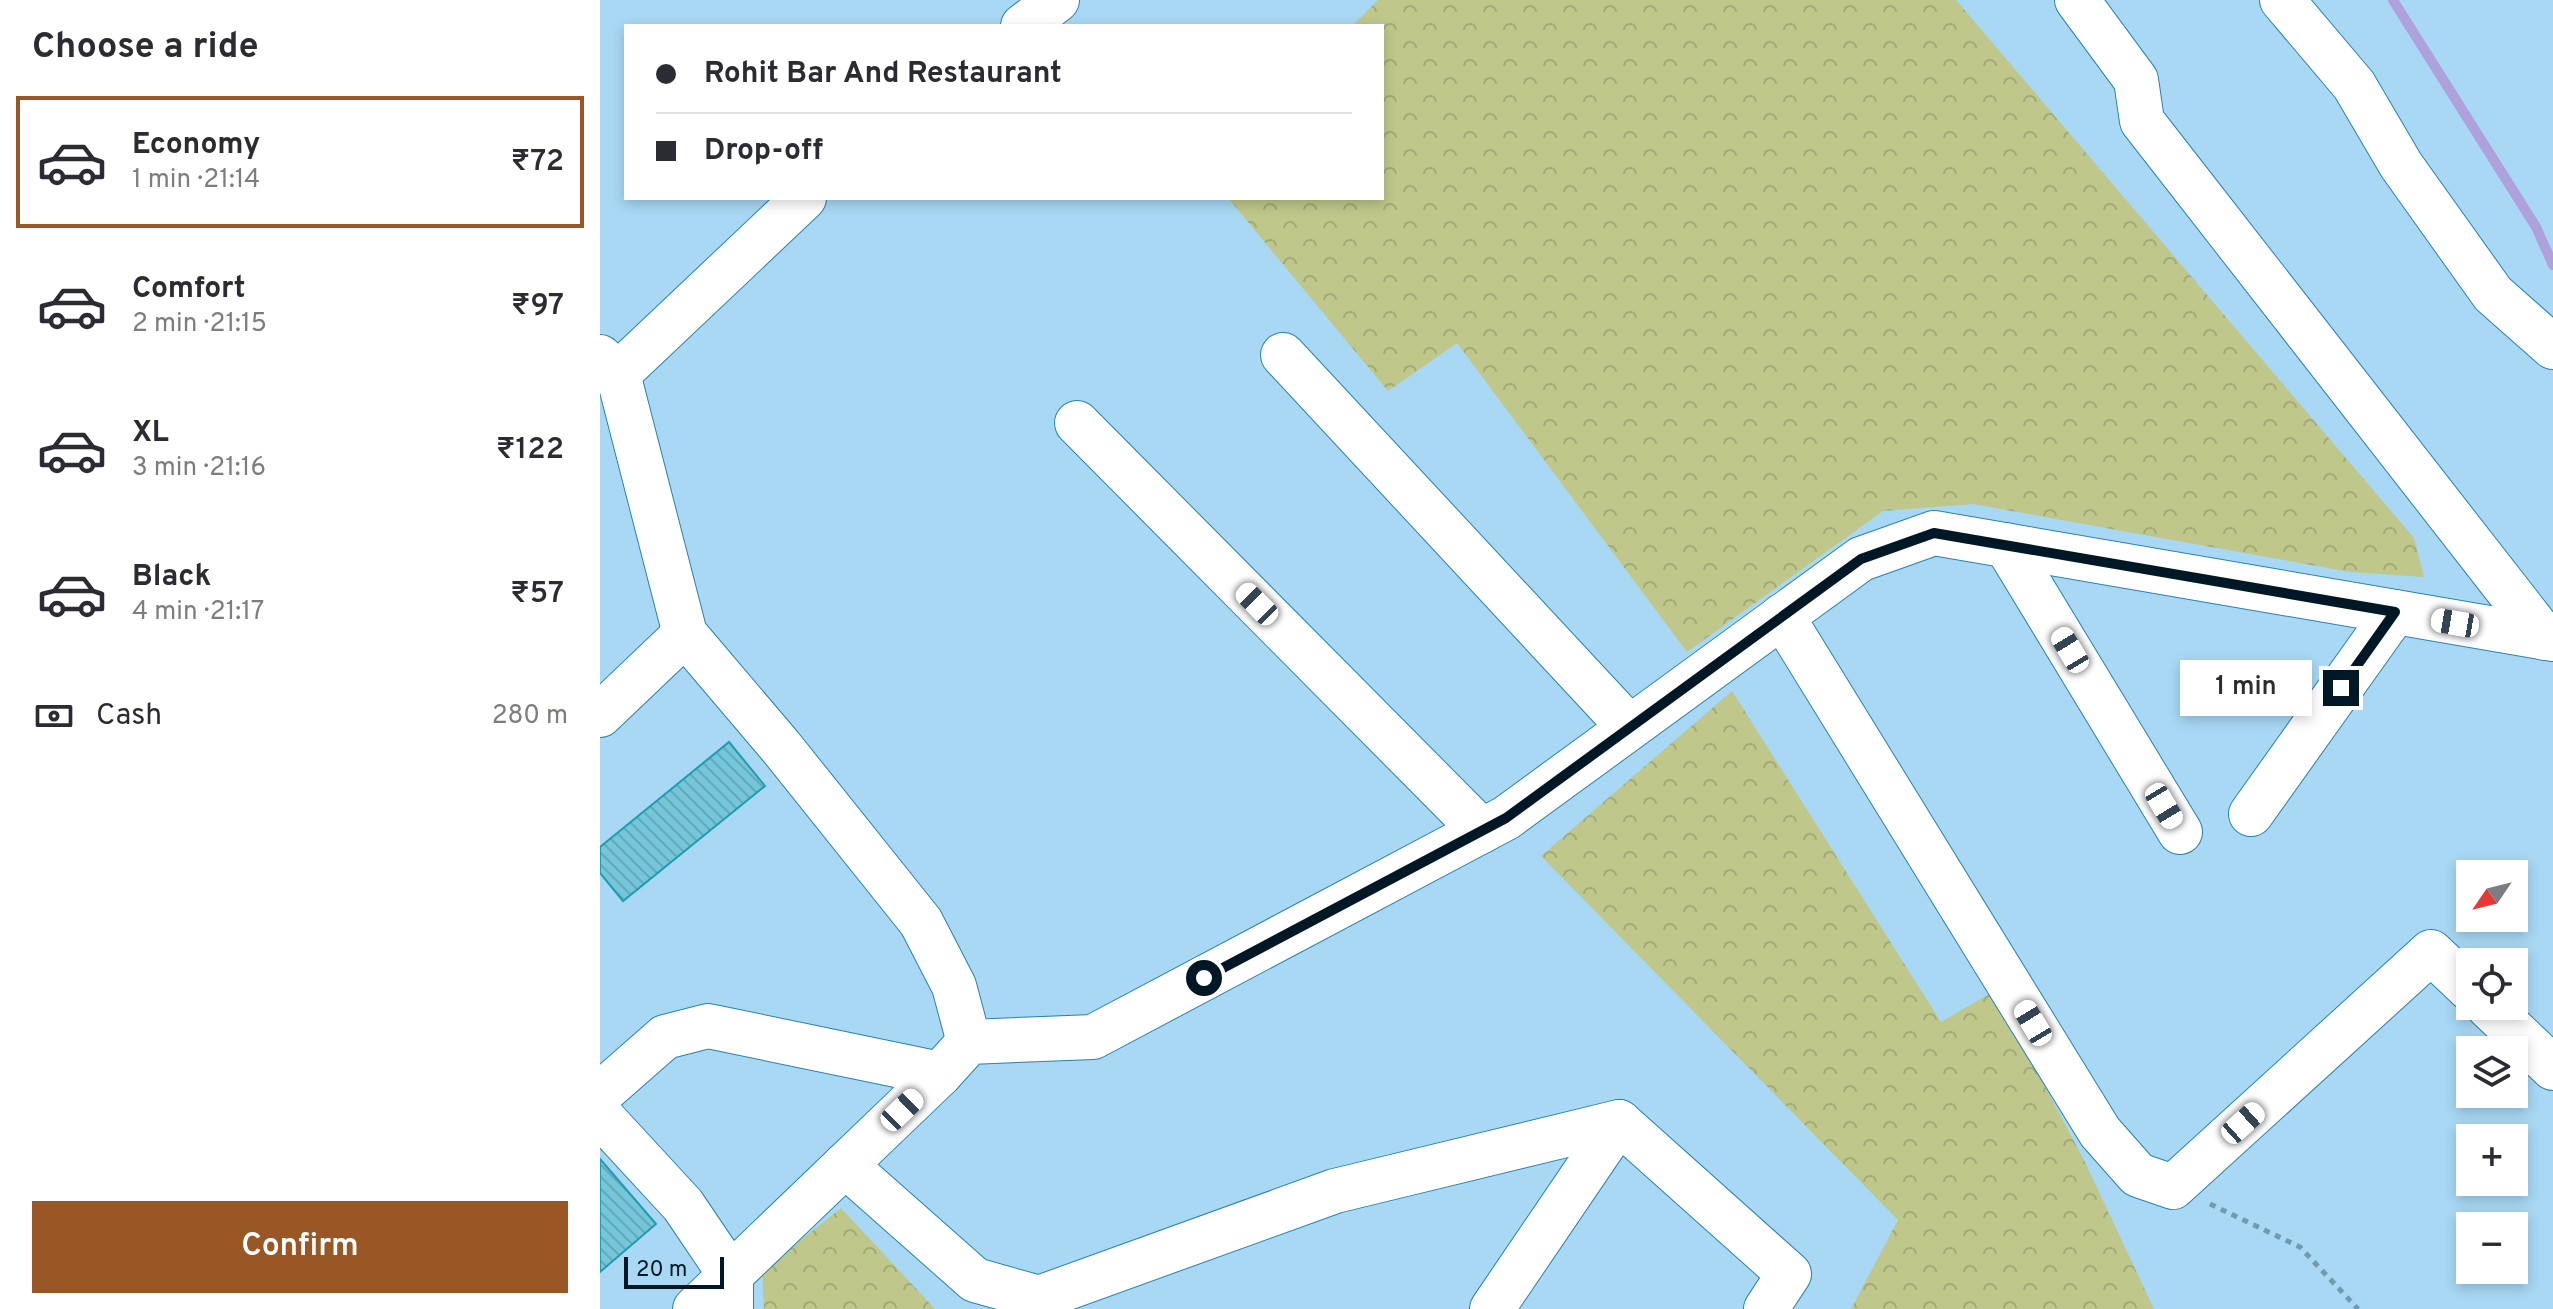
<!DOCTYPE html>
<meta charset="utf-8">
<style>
body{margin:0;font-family:Overpass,sans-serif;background:#f2f2f3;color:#2b2b33;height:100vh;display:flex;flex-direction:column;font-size:30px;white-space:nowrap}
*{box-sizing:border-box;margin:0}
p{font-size:26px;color:#7c7c81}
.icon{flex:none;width:44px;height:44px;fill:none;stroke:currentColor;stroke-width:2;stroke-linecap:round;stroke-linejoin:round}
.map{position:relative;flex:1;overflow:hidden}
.details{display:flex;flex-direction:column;background:#fff;width:600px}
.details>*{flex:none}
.banner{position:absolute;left:24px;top:24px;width:760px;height:176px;border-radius:0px;box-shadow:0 4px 12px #0003;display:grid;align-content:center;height:176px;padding:0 32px;background:#fff}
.needle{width:52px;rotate:235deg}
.fabs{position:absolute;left:1856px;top:860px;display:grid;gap:16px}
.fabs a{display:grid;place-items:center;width:72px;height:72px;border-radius:0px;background:#fff;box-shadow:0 4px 12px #0003;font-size:40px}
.scale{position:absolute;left:24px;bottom:20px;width:100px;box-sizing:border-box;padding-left:8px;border:4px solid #001825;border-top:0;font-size:22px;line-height:28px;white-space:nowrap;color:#001825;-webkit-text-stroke:6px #a8d8f4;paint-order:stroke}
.end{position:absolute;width:36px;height:36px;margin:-18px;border:10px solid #001825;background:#fff;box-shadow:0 0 0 4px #fff}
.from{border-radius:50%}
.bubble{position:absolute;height:56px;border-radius:0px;background:#fff;box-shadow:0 4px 12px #0003;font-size:26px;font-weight:600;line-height:56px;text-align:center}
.car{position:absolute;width:24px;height:48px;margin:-24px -12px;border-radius:10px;box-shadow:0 0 6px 2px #0007;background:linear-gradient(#fff 24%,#345 0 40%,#fff 0 76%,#345 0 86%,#fff 0)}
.banner b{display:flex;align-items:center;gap:28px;height:76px;font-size:30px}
.banner b+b{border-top:2px solid #e1e1e2}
.banner i{width:20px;height:20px;background:#2b2b33}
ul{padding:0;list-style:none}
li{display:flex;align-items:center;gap:24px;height:132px;margin:0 16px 12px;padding:0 16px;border:4px solid transparent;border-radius:0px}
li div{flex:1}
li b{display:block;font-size:30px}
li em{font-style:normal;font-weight:600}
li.current{border-color:#995726}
li>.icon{width:72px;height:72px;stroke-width:1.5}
h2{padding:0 32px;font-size:36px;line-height:96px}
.pay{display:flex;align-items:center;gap:20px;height:88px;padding:0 32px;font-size:30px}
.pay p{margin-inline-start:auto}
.primary-button{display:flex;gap:16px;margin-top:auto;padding:16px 32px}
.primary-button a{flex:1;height:92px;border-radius:0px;background:#995726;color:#fff;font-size:32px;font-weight:600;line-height:92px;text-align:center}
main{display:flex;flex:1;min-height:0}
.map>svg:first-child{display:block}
</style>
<main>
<section class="details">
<h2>Choose a ride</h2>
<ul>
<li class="current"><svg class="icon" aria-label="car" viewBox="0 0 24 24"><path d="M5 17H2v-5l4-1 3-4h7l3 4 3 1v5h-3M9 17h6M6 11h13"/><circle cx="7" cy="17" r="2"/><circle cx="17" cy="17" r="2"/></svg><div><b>Economy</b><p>1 min · 21:14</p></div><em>₹72</em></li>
<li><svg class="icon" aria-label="car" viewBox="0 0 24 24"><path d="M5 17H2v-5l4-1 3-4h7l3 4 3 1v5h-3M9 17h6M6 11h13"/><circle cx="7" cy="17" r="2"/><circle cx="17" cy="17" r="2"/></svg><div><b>Comfort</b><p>2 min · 21:15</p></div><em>₹97</em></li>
<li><svg class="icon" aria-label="car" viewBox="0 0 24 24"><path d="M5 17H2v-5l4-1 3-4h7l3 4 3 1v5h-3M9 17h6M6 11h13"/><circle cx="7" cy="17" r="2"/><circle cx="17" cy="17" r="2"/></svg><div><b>XL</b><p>3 min · 21:16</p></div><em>₹122</em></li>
<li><svg class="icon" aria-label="car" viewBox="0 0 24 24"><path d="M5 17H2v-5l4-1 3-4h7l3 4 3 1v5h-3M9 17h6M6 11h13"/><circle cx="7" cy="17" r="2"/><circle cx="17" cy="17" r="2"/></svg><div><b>Black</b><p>4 min · 21:17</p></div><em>₹57</em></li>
</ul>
<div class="pay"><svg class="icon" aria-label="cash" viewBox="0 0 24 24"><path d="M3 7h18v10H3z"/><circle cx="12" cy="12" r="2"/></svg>Cash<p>280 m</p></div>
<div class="primary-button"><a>Confirm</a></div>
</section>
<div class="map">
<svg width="1953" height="1309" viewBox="0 0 1953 1309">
<defs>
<pattern id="forest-crowns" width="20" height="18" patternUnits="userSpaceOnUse" patternTransform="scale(2)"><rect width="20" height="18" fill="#bfc78a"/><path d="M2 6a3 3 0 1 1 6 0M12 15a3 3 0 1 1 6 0" fill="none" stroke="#a2aa77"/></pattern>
<pattern id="building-back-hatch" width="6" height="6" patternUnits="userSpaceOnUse" patternTransform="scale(2)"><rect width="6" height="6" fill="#75c6d8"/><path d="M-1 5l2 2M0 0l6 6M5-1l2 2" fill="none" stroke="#63a9b9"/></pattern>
</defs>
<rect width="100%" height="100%" fill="#a8d8f4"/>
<g fill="url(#forest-crowns)">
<path d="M778,0H1356L1814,538L1824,577L1750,572L1373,504L1283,511L1087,652L857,343L788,391L628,198H782V26H752Z"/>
<path d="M1132,691L1341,1022L1394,991L1483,1158L1554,1309H1251L1298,1220L941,856Z"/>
<path d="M241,1208L335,1309H164L162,1271Z"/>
</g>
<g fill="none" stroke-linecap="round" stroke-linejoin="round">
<path stroke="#afa2dc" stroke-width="10" d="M1793,0L1936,227L1953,265"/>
</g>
<g fill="url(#building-back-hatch)" stroke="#209bb2" stroke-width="2">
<path d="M129,742L165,786L23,901L0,873V847Z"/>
<path d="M0,1159L56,1224L0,1272Z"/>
</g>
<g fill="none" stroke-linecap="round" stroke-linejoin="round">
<g stroke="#2882ad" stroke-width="46">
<g id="minor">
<path d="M1477,0L1536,80L1542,121L1945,638"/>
<path d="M1682,0L1754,85L1801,165L1893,294L1953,347"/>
<path d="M423,26L457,0"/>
<path d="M683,355L1029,727"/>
<path d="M0,357L18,374L85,634L181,747L321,922L354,986L369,1042"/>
<path d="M18,374L204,198"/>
<path d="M477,423L882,831"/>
<path d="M1406,545L1580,832"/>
<path d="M1182,616L1500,1132L1538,1175L1573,1187L1831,952L1870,989"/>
<path d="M0,715L85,634"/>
<path d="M1651,814L1795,612"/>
<path d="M1888,1006L1953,1068"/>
<path d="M0,1094L65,1037L108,1026L340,1074"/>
<path d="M0,1115L83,1205L131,1276V1307"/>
<path d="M245,1165L375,1280L439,1298L451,1309"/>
<path d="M439,1298L735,1191L1019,1122L1189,1274L1166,1309"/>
<path d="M95,1309L340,1074L369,1042L493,1037L906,818L1261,559L1334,533L1953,639"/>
<path d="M892,1309L1019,1122"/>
</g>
</g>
<path stroke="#7199b0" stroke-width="5" stroke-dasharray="6 6" stroke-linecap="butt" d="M1610,1204L1700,1247L1758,1309"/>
<use href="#minor" stroke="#fff" stroke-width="44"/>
</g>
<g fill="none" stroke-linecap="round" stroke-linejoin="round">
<path stroke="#001825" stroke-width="10" d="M604,978L906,818L1261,559L1334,533L1795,612L1741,688"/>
</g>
</svg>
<div class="fabs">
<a><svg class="needle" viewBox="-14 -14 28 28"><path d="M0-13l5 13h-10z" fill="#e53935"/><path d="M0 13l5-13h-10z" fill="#7c7c81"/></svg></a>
<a><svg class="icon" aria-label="locate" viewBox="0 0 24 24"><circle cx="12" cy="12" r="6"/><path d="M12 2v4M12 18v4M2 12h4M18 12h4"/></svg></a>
<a><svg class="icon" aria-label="layers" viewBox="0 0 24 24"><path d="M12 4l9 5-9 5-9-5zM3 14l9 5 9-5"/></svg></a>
<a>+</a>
<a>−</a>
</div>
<div class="scale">20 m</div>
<i class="end from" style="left:604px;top:978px"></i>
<i class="end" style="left:1741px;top:688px"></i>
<div class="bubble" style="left:1580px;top:660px;width:132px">1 min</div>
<i class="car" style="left:657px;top:604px;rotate:315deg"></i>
<i class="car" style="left:1855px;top:623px;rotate:280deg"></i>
<i class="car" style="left:1470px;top:650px;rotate:329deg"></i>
<i class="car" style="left:1564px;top:806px;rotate:149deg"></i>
<i class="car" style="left:1433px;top:1023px;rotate:329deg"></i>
<i class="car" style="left:302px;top:1110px;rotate:46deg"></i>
<i class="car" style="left:1643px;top:1123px;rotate:48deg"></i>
<div class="banner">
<b><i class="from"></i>Rohit Bar And Restaurant</b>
<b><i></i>Drop-off</b>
</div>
</div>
</main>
